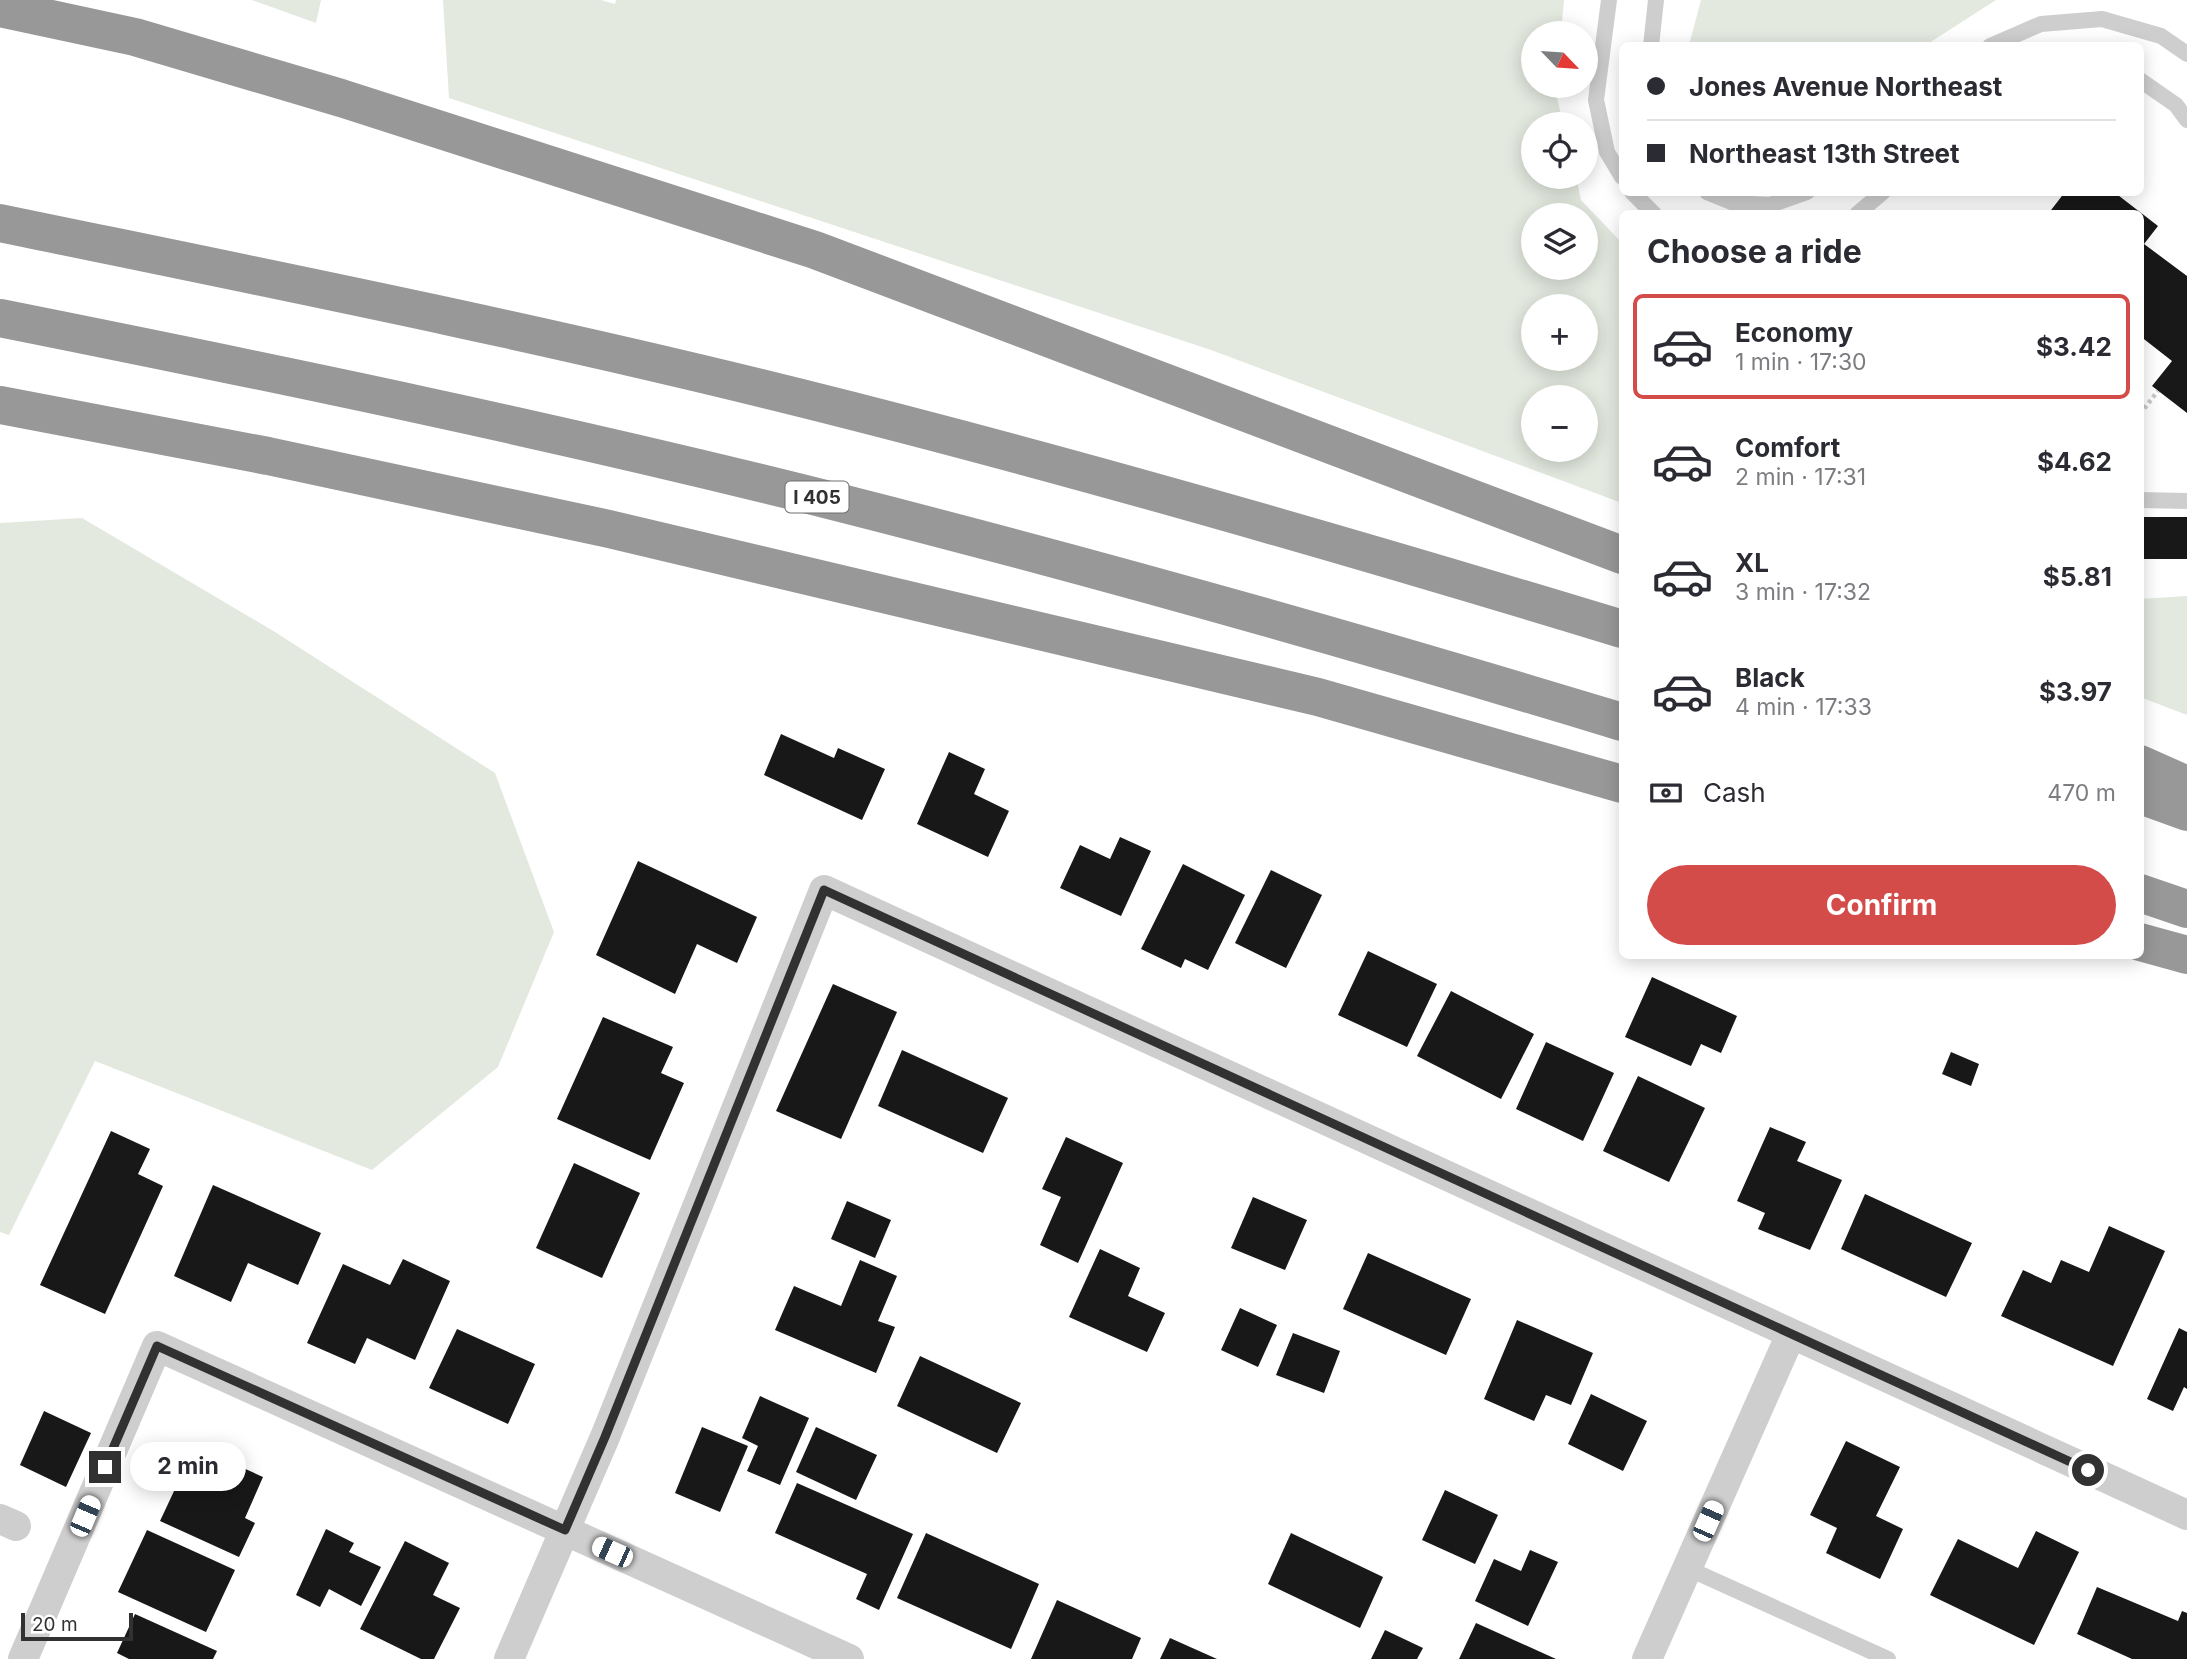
<!DOCTYPE html>
<meta charset="utf-8">
<style>
body{margin:0;font-family:Inter,sans-serif;background:#f2f2f3;color:#2b2b33;height:100vh;display:flex;flex-direction:column;font-size:26px;white-space:nowrap}
*{box-sizing:border-box;margin:0}
p{font-size:23px;color:#7c7c81}
.icon{flex:none;width:38px;height:38px;fill:none;stroke:currentColor;stroke-width:2;stroke-linecap:round;stroke-linejoin:round}
.map{position:relative;flex:1;overflow:hidden}
.side{position:absolute;left:1619px;top:210px;width:525px;height:749px;display:flex;flex-direction:column;background:#fff;border-radius:10px;box-shadow:0 4px 18px #0003}
.side>*{flex:none}
.guide{position:absolute;left:1619px;top:42px;width:525px;height:154px;border-radius:10px;box-shadow:0 4px 18px #0003;display:grid;align-content:center;height:154px;padding:0 28px;background:#fff}
.needle{width:46px;rotate:115deg}
.buttons{position:absolute;left:1521px;top:21px;display:grid;gap:14px}
.buttons a{display:grid;place-items:center;width:77px;height:77px;border-radius:50%;background:#fff;box-shadow:0 4px 18px #0003;font-size:35px}
.scale{position:absolute;left:21px;bottom:18px;width:112px;box-sizing:border-box;padding-left:7px;border:4px solid #313131;border-top:0;font-size:19px;line-height:24px;white-space:nowrap;color:#313131;-webkit-text-stroke:5px #fff;paint-order:stroke}
.end{position:absolute;width:32px;height:32px;margin:-16px;border:9px solid #313131;background:#fff;box-shadow:0 0 0 4px #fff}
.from{border-radius:50%}
.bubble{position:absolute;height:49px;border-radius:24px;background:#fff;box-shadow:0 4px 18px #0003;font-size:23px;font-weight:700;line-height:49px;text-align:center}
.car{position:absolute;width:21px;height:42px;margin:-21px -10px;border-radius:9px;box-shadow:0 0 5px 2px #0007;background:linear-gradient(#fff 24%,#345 0 40%,#fff 0 76%,#345 0 86%,#fff 0)}
.guide b{display:flex;align-items:center;gap:24px;height:66px;font-size:26px}
.guide b+b{border-top:2px solid #e1e1e2}
.guide i{width:18px;height:18px;background:#2b2b33}
ul{padding:0;list-style:none}
li{display:flex;align-items:center;gap:21px;height:105px;margin:0 14px 10px;padding:0 14px;border:4px solid transparent;border-radius:10px}
li div{flex:1}
li b{display:block;font-size:26px}
li em{font-style:normal;font-weight:700}
li.selected{border-color:#d34c49}
li>.icon{width:63px;height:63px;stroke-width:1.5}
h2{padding:0 28px;font-size:32px;line-height:84px}
.pay{display:flex;align-items:center;gap:18px;height:77px;padding:0 28px;font-size:26px}
.pay p{margin-inline-start:auto}
.cta{display:flex;gap:14px;margin-top:auto;padding:14px 28px}
.cta a{flex:1;height:80px;border-radius:42px;background:#d34c49;color:#fff;font-size:28px;font-weight:700;line-height:80px;text-align:center}
.map>svg:first-child{display:block}
</style>
<div class="map">
<svg width="2187" height="1659" viewBox="0 0 2187 1659">
<rect width="100%" height="100%" fill="#fff"/>
<g fill="#e3e9df" fill-rule="evenodd">
<path d="M252,0H321L316,23Z"/>
<path d="M443,0H601L615,4L616,0H1564L1561,33H1533V86H1557L1556,93L1563,124H1533V177H1576L1581,200L1622,243V503L1211,350L449,98ZM1586,215V268H1533V215ZM1586,306V359H1533V306ZM1586,397V450H1533V397Z"/>
<path d="M1701,0H1996L1926,45H1689Z"/>
<path d="M82,518L275,632L495,773L554,932L498,1067L372,1170L95,1061L9,1235L0,1232V523Z"/>
<path d="M2187,596V715L2140,697V599Z"/>
</g>
<g fill="#181818">
<path d="M2065,192H2114L2158,226L2144,244L2187,276V413L2152,386L2172,361L2140,336V214H2048Z"/>
<rect x="2140" y="517" width="47" height="42"/>
<path d="M781,734L834,758L838,748L885,769L862,820L764,775Z"/>
<path d="M949,752L985,769L974,794L1009,811L988,857L917,824Z"/>
<path d="M1120,837L1151,851L1121,916L1060,888L1080,845L1110,859Z"/>
<path d="M638,861L757,917L737,963L697,944L675,994L596,955Z"/>
<path d="M1183,864L1245,895L1208,970L1185,959L1181,968L1141,949Z"/>
<path d="M1271,870L1322,895L1286,968L1235,943Z"/>
<path d="M1368,951L1437,984L1407,1047L1338,1015Z"/>
<path d="M1652,977L1737,1016L1721,1053L1701,1044L1691,1066L1625,1037Z"/>
<path d="M833,984L897,1012L841,1139L776,1111Z"/>
<path d="M1451,991L1534,1034L1501,1099L1417,1056Z"/>
<path d="M603,1017L673,1047L661,1073L684,1083L650,1160L557,1119Z"/>
<path d="M1546,1042L1614,1073L1583,1141L1516,1109Z"/>
<path d="M902,1050L1008,1098L983,1153L878,1106Z"/>
<path d="M1951,1052L1979,1064L1971,1086L1942,1074Z"/>
<path d="M1638,1076L1705,1108L1669,1182L1603,1151Z"/>
<path d="M1770,1127L1806,1142L1797,1161L1842,1180L1810,1250L1758,1229L1765,1213L1737,1201Z"/>
<path d="M111,1131L150,1149L138,1174L163,1186L105,1314L40,1285Z"/>
<path d="M1066,1137L1123,1163L1078,1263L1040,1245L1061,1197L1042,1189Z"/>
<path d="M574,1163L640,1193L602,1278L536,1248Z"/>
<path d="M213,1185L321,1233L298,1285L248,1263L231,1302L174,1276Z"/>
<path d="M1865,1194L1972,1243L1946,1297L1841,1249Z"/>
<path d="M1253,1197L1307,1220L1285,1270L1231,1248Z"/>
<path d="M847,1201L891,1220L875,1258L831,1239Z"/>
<path d="M2109,1226L2165,1251L2113,1366L2001,1316L2023,1270L2051,1283L2061,1260L2089,1272Z"/>
<path d="M1100,1249L1140,1268L1128,1296L1165,1313L1147,1352L1069,1317Z"/>
<path d="M1368,1253L1471,1299L1446,1355L1343,1309Z"/>
<path d="M403,1259L450,1281L415,1360L367,1338L355,1364L307,1343L343,1264L390,1285Z"/>
<path d="M860,1260L897,1276L878,1321L895,1327L876,1373L775,1330L794,1286L841,1306Z"/>
<path d="M1240,1308L1277,1325L1258,1367L1221,1350Z"/>
<path d="M1517,1320L1593,1353L1571,1405L1546,1395L1534,1421L1484,1399Z"/>
<path d="M2179,1328L2187,1332V1389L2184,1387L2173,1411L2147,1399Z"/>
<path d="M457,1329L535,1364L508,1424L429,1388Z"/>
<path d="M1293,1333L1340,1351L1324,1393L1276,1375Z"/>
<path d="M920,1356L1021,1403L997,1453L897,1406Z"/>
<path d="M1591,1394L1647,1421L1623,1471L1568,1444Z"/>
<path d="M760,1396L809,1418L780,1485L747,1471L758,1446L742,1438Z"/>
<path d="M44,1411L91,1433L66,1487L20,1465Z"/>
<path d="M702,1427L748,1446L720,1512L675,1493Z"/>
<path d="M816,1427L877,1455L856,1500L796,1472Z"/>
<path d="M1846,1441L1900,1467L1876,1516L1903,1529L1880,1579L1826,1553L1837,1528L1810,1515Z"/>
<path d="M186,1442L263,1477L245,1518L255,1523L239,1557L160,1521L175,1489L166,1484Z"/>
<path d="M797,1483L913,1534L879,1610L856,1599L867,1574L775,1533Z"/>
<path d="M1445,1490L1498,1515L1475,1564L1422,1540Z"/>
<path d="M326,1529L354,1543L349,1552L381,1567L361,1606L329,1589L320,1607L296,1595Z"/>
<path d="M147,1530L235,1570L206,1632L118,1592Z"/>
<path d="M2036,1531L2079,1552L2034,1645L1930,1595L1958,1539L2018,1568Z"/>
<path d="M926,1533L1039,1584L1011,1649L897,1598Z"/>
<path d="M1291,1533L1383,1577L1360,1628L1268,1584Z"/>
<path d="M405,1541L449,1563L433,1595L460,1608L434,1659H421L360,1629Z"/>
<path d="M1530,1550L1558,1562L1528,1626L1475,1601L1494,1559L1521,1571Z"/>
<path d="M2097,1587L2178,1621L2182,1611L2187,1613V1659H2132L2077,1634Z"/>
<path d="M1057,1600L1141,1638L1132,1659H1031Z"/>
<path d="M135,1614L217,1651L213,1659H129L117,1653Z"/>
<path d="M1476,1623L1556,1659H1459Z"/>
<path d="M1385,1630L1423,1648L1417,1659H1371Z"/>
<path d="M1170,1638L1217,1659H1160Z"/>
</g>
<g fill="none" stroke-linecap="round" stroke-linejoin="round">
<path stroke="#c8c8c8" stroke-width="4.5" stroke-dasharray="3.5 3.5" stroke-linecap="butt" d="M2140,414L2158,391"/>
<g stroke="#cecece" stroke-width="16">
<path d="M1609,0L1596,100L1607,152L1622,177"/>
<path d="M1651,46L1656,0"/>
<path d="M1990,46L2041,24L2102,19L2161,36L2187,54"/>
<path d="M2140,80L2176,105L2187,120"/>
<path d="M1632,192L1654,214"/>
<path d="M1707,192L1734,203L1770,205L1807,192"/>
<path d="M1857,214L1883,192"/>
<path d="M2140,500L2187,501"/>
<path d="M1687,1568L1888,1659"/>
</g>
<g stroke="#cecece" stroke-width="30">
<path d="M0,1519L16,1526"/>
<path d="M23,1659L157,1346L849,1659"/>
<path d="M509,1659L605,1437L824,890L2187,1515"/>
<path d="M1647,1659L1791,1334"/>
</g>
<g stroke="#989898" stroke-width="38">
<path d="M0,8L135,37L341,98L815,250L1622,555"/>
<path d="M0,223C266,278 533,331 797,397C1074,466 1349,546 1622,629"/>
<path d="M0,318C280,374 560,432 837,502C1101,569 1362,643 1622,722"/>
<path d="M0,405L268,456L609,529L1318,697L1622,784"/>
<path d="M2140,764L2187,785"/>
<path d="M2140,795L2187,812"/>
<path d="M2140,893L2187,909"/>
<path d="M2140,942L2187,955"/>
</g>
</g>
<g fill="none" stroke-linecap="round" stroke-linejoin="round">
<path stroke="#313131" stroke-width="9" d="M105,1467L157,1346L565,1530L605,1437L824,890L2088,1470"/>
</g>
<g text-anchor="middle" dominant-baseline="central" stroke-width="7" stroke-linejoin="round" paint-order="stroke">
<rect fill="#fff" stroke="#6f6f6f" stroke-width="2" x="785.5" y="481.5" width="63" height="31" rx="5"/>
<g font-size="19" font-weight="bold" fill="#313131">
<text x="817" y="497">I 405</text>
</g>
</g>
</svg>
<div class="buttons">
<a><svg class="needle" viewBox="-14 -14 28 28"><path d="M0-13l5 13h-10z" fill="#e53935"/><path d="M0 13l5-13h-10z" fill="#7c7c81"/></svg></a>
<a><svg class="icon" aria-label="locate" viewBox="0 0 24 24"><circle cx="12" cy="12" r="6"/><path d="M12 2v4M12 18v4M2 12h4M18 12h4"/></svg></a>
<a><svg class="icon" aria-label="layers" viewBox="0 0 24 24"><path d="M12 4l9 5-9 5-9-5zM3 14l9 5 9-5"/></svg></a>
<a>+</a>
<a>−</a>
</div>
<div class="scale">20 m</div>
<i class="end from" style="left:2088px;top:1470px"></i>
<i class="end" style="left:105px;top:1467px"></i>
<div class="bubble" style="left:130px;top:1442px;width:116px">2 min</div>
<i class="car" style="left:85px;top:1516px;rotate:23deg"></i>
<i class="car" style="left:1708px;top:1521px;rotate:24deg"></i>
<i class="car" style="left:612px;top:1552px;rotate:294deg"></i>
<div class="guide">
<b><i class="from"></i>Jones Avenue Northeast</b>
<b><i></i>Northeast 13th Street</b>
</div>
<section class="side">
<h2>Choose a ride</h2>
<ul>
<li class="selected"><svg class="icon" aria-label="car" viewBox="0 0 24 24"><path d="M5 17H2v-5l4-1 3-4h7l3 4 3 1v5h-3M9 17h6M6 11h13"/><circle cx="7" cy="17" r="2"/><circle cx="17" cy="17" r="2"/></svg><div><b>Economy</b><p>1 min · 17:30</p></div><em>$3.42</em></li>
<li><svg class="icon" aria-label="car" viewBox="0 0 24 24"><path d="M5 17H2v-5l4-1 3-4h7l3 4 3 1v5h-3M9 17h6M6 11h13"/><circle cx="7" cy="17" r="2"/><circle cx="17" cy="17" r="2"/></svg><div><b>Comfort</b><p>2 min · 17:31</p></div><em>$4.62</em></li>
<li><svg class="icon" aria-label="car" viewBox="0 0 24 24"><path d="M5 17H2v-5l4-1 3-4h7l3 4 3 1v5h-3M9 17h6M6 11h13"/><circle cx="7" cy="17" r="2"/><circle cx="17" cy="17" r="2"/></svg><div><b>XL</b><p>3 min · 17:32</p></div><em>$5.81</em></li>
<li><svg class="icon" aria-label="car" viewBox="0 0 24 24"><path d="M5 17H2v-5l4-1 3-4h7l3 4 3 1v5h-3M9 17h6M6 11h13"/><circle cx="7" cy="17" r="2"/><circle cx="17" cy="17" r="2"/></svg><div><b>Black</b><p>4 min · 17:33</p></div><em>$3.97</em></li>
</ul>
<div class="pay"><svg class="icon" aria-label="cash" viewBox="0 0 24 24"><path d="M3 7h18v10H3z"/><circle cx="12" cy="12" r="2"/></svg>Cash<p>470 m</p></div>
<div class="cta"><a>Confirm</a></div>
</section>
</div>
